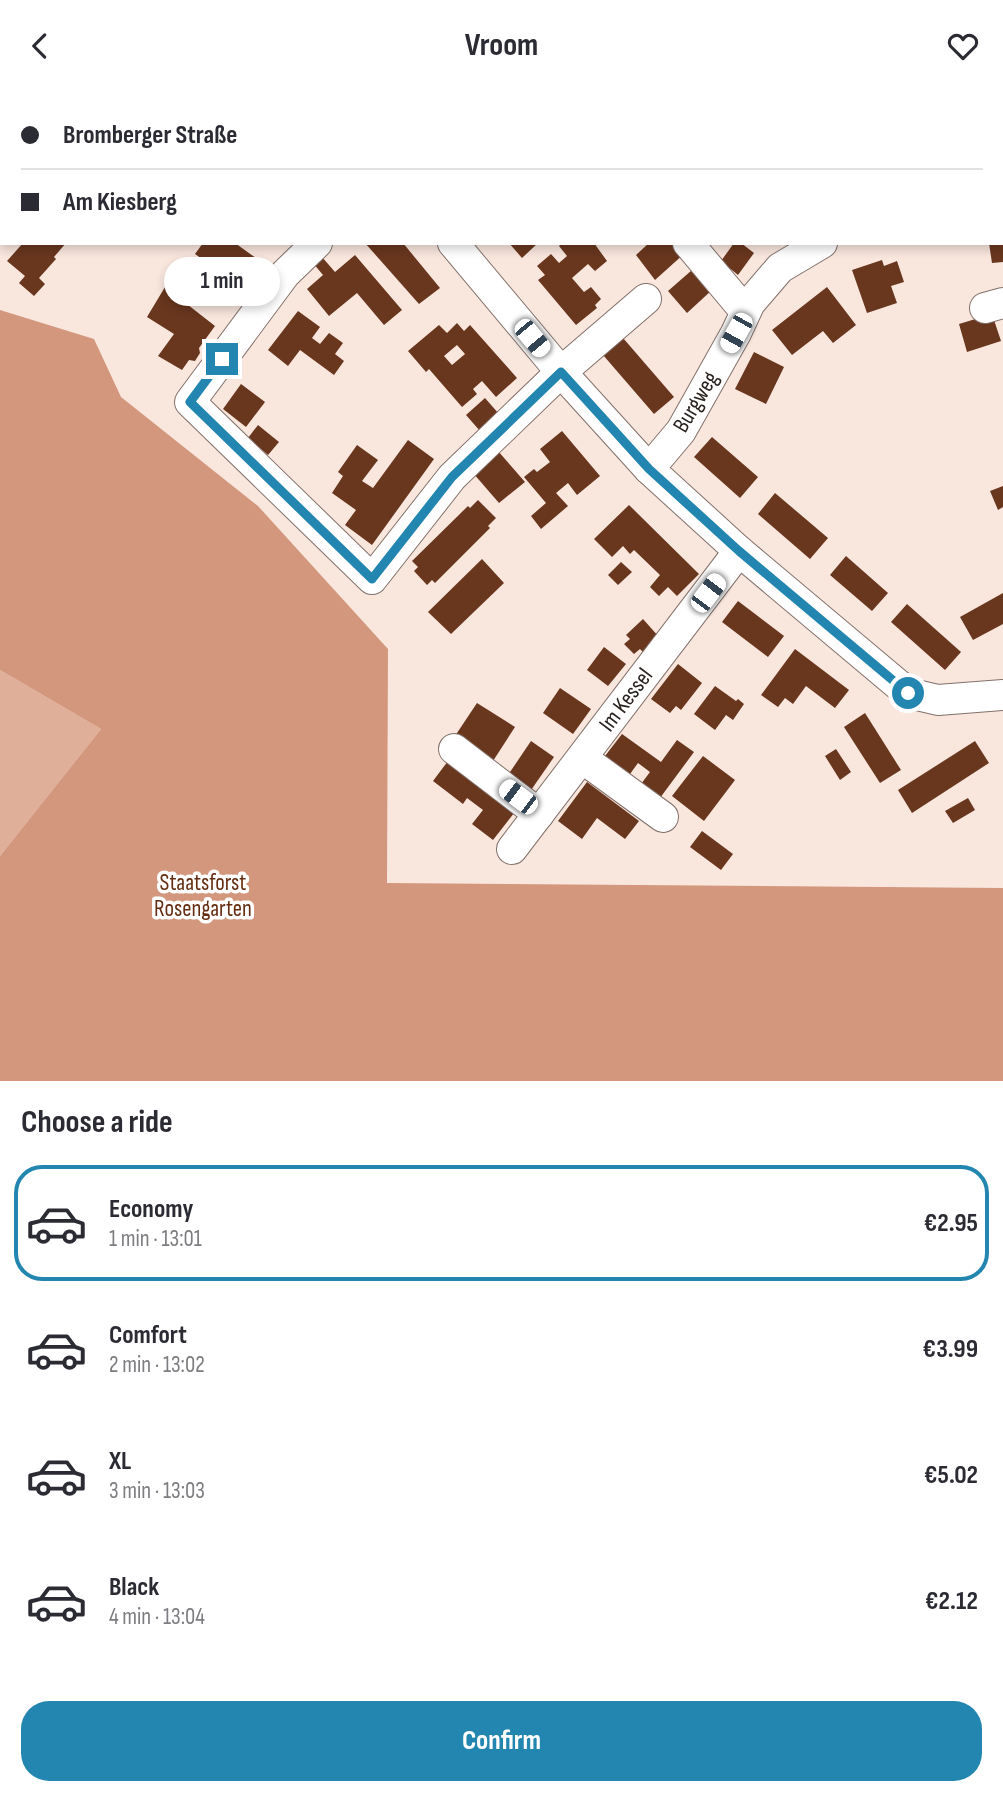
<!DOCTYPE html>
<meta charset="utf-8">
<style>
body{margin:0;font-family:"Sofia Sans Condensed",sans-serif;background:#f2f2f3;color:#2b2b33;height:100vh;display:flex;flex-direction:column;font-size:26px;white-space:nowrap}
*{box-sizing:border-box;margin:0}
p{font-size:23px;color:#7c7c81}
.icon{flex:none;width:38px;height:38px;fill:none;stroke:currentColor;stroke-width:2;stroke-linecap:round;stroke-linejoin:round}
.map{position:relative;height:990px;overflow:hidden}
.side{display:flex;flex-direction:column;background:#fff;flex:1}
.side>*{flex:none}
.top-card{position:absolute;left:0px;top:0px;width:1004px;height:154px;box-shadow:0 4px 10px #0003;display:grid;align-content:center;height:154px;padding:0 21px;background:#fff}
.end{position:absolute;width:32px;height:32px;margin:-16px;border:9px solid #2386b0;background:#fff;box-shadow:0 0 0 4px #fff}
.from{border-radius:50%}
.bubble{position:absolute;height:49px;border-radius:24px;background:#fff;box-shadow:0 4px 10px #0003;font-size:23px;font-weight:700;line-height:49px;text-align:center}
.car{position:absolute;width:21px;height:42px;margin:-21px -10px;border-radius:9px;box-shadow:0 0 5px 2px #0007;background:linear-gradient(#fff 24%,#345 0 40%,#fff 0 76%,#345 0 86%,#fff 0)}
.top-card b{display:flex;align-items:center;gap:24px;height:66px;font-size:26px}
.top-card b+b{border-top:2px solid #e1e1e2}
.top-card i{width:18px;height:18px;background:#2b2b33}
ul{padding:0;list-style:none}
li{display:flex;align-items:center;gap:21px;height:116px;margin:0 14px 10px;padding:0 7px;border:4px solid transparent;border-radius:28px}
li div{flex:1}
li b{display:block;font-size:26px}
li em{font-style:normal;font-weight:700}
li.current{border-color:#2386b0}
li>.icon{width:63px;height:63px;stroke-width:1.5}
h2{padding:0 21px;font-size:32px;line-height:84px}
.cta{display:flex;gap:14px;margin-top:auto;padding:14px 21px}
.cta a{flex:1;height:80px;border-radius:28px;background:#2386b0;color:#fff;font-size:28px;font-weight:700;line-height:80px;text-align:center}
header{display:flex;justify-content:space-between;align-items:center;height:91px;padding:0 21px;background:#fff;font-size:32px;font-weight:700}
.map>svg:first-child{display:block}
</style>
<header><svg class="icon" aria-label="back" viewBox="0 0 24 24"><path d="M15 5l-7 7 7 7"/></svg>Vroom<svg class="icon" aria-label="heart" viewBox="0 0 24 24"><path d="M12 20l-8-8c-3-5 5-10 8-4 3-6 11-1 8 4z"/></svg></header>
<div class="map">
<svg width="1003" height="990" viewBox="0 0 1003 990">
<rect width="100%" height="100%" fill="#f9e7de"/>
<path fill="#e0af9a" d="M0,579L101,638L0,765Z"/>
<path fill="#d3977d" d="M0,219L94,248L121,306L258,415L388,558L387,792L1003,797V990H0V765L101,638L0,579Z"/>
<g fill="#69361e" fill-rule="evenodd">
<path d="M23,152H66L54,166L56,168L39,187L45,193L34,205L19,192L25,185L7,170Z"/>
<path d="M203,152H235L260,170L227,212L205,197L219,180L195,163Z"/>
<path d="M365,152H403L440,197L419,213Z"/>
<path d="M509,152H538L522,167Z"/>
<path d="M562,152H594L607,170L595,180L588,173L572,187L584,201L591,196L601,208L595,214L597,217L576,234L538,189L545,184L537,175L551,163L559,172L567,165L559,155Z"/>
<path d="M649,152H677L685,162L655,189L636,164Z"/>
<path d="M734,152H741L754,162L738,184L721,170Z"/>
<path d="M989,152H1003V171L992,172Z"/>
<path d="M355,164L402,219L384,234L357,202L329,225L307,198L323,184L313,172L322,166L335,181Z"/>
<path d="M882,169L884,175L897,170L904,191L891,195L897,212L867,222L852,179Z"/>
<path d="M692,179L712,199L687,222L668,200Z"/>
<path d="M165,196L215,235L199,257L200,262L195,270L189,269L182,279L158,265L174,243L147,226Z"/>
<path d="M827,196L856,234L833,252L823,240L792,264L772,239Z"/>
<path d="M298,220L320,236L312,247L320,253L329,242L343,252L335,263L344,270L334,284L300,259L288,275L268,259Z"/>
<path d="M992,223L1001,250L967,261L959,233Z"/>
<path d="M457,232L464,240L470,234L517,287L496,306L482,290L473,298L477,303L462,316L429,278L426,281L408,260L439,234L447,242ZM457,254L465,263L452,274L444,265Z"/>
<path d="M617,240L674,306L654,323L597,257Z"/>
<path d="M754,261L784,276L766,313L735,298Z"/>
<path d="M241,293L265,311L246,336L223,318Z"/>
<path d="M485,307L499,323L480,340L466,324Z"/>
<path d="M258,334L279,351L268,364L248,347Z"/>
<path d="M562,340L600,385L577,404L568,392L556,402L568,415L541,438L531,425L546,412L524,386L534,378L537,381L550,371L540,358Z"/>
<path d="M712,346L758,386L740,407L694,366Z"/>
<path d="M408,349L434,368L372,454L345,434L356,419L332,402L343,385L338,381L357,354L378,369L362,390L373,397Z"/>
<path d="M498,360L525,391L499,412L473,382Z"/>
<path d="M1003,395V416L998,419L990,400Z"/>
<path d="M775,402L828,447L810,468L758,423Z"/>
<path d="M478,409L496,427L488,435L490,437L435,492L432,489L427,494L414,480L418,476L412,470L468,415L470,417Z"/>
<path d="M629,414L699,483L677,505L668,496L659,505L650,496L660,484L634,459L630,463L623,455L612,466L594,448Z"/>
<path d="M846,465L888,502L872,520L830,484Z"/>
<path d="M482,468L504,492L451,543L428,521Z"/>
<path d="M621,471L632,481L618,494L608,484Z"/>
<path d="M1003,502V533L973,549L960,526Z"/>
<path d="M738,510L784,545L768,566L722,531Z"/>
<path d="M907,513L961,561L945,579L891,531Z"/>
<path d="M643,528L659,546L643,561L640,558L634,563L624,553L630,548L626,544Z"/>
<path d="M604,556L626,573L608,595L587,579Z"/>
<path d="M795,558L849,599L835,617L806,595L793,613L785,607L778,616L761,604Z"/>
<path d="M678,573L702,592L681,619L676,615L670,622L651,608Z"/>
<path d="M715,595L736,610L738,608L744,613L733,629L726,624L715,639L694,623Z"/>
<path d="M560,597L591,618L573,643L543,622Z"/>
<path d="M477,612L515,636L493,670L455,645Z"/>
<path d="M865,622L901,679L880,692L844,636Z"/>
<path d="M622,643L661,671L677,649L694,661L660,707L641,693L650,681L638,672L630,683L605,665Z"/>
<path d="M531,650L554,666L529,702L506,687Z"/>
<path d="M975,650L989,672L912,722L898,699Z"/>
<path d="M836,658L851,681L840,689L825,665Z"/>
<path d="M703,665L735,689L704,730L672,705Z"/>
<path d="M451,666L518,717L493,749L472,733L483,719L467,707L463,713L433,690Z"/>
<path d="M587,691L639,730L625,748L597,727L582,748L558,730Z"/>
<path d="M968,707L975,719L953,732L945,720Z"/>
<path d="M702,740L733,763L721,779L690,756Z"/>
</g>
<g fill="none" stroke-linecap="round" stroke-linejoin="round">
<g stroke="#82716a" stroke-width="32">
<g id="minor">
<path d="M323,0L325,2"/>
<path d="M787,0L788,2"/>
<path d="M91,2L92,0"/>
<path d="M0,122L2,120"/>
<path d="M317,152L285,183L190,311L372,488L452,386L561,281L646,208"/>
<path d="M453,152L561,281L649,378L739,460L908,602L938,609L1003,604"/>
<path d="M688,152L745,220"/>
<path d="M985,217L1003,212"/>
<path d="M649,378L681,340L736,242L750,212L780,177L822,152"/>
<path d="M454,658L539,723"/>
<path d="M582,667L663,726"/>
<path d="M512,758L739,460"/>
</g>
</g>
<use href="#minor" stroke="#fff" stroke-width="30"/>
</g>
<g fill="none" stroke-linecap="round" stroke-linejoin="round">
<path stroke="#2386b0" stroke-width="9" d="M222,268L190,311L372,488L452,386L561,281L649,378L739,460L908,602"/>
</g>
<g text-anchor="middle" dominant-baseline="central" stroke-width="7" stroke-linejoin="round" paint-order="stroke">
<g font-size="23" fill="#28211e" stroke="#fff">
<text transform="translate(696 311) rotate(-59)">Burgweg</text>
<text transform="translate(626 609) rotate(-53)">Im Kessel</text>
</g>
<g font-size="23" fill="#642d11" stroke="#fff">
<text x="203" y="792">Staatsforst<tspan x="203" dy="26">Rosengarten</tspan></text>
</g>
</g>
</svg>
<i class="end from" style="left:908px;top:602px"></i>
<i class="end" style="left:222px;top:268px"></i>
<div class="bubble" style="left:164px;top:166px;width:116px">1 min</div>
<i class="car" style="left:736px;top:242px;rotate:209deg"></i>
<i class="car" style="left:532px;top:247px;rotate:140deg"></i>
<i class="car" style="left:708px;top:502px;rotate:37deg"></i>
<i class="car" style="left:518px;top:706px;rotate:307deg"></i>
<div class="top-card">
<b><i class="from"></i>Bromberger Straße</b>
<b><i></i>Am Kiesberg</b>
</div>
</div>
<section class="side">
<h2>Choose a ride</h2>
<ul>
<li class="current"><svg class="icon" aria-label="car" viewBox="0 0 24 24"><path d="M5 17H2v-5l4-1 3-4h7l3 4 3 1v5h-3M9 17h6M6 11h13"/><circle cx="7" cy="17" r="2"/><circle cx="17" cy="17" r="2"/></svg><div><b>Economy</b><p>1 min · 13:01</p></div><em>€2.95</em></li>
<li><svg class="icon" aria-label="car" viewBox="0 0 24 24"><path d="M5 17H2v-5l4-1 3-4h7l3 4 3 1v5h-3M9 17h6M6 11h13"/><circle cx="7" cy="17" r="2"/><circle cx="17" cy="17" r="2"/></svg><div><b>Comfort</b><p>2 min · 13:02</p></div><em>€3.99</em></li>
<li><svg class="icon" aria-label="car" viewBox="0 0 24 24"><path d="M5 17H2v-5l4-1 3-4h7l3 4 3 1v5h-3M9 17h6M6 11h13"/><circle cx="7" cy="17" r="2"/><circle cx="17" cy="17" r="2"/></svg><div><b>XL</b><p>3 min · 13:03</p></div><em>€5.02</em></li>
<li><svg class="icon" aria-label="car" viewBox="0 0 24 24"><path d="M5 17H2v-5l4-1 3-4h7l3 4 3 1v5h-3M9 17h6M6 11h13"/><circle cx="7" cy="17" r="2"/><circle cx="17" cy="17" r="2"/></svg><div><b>Black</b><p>4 min · 13:04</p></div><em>€2.12</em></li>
</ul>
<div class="cta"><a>Confirm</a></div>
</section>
